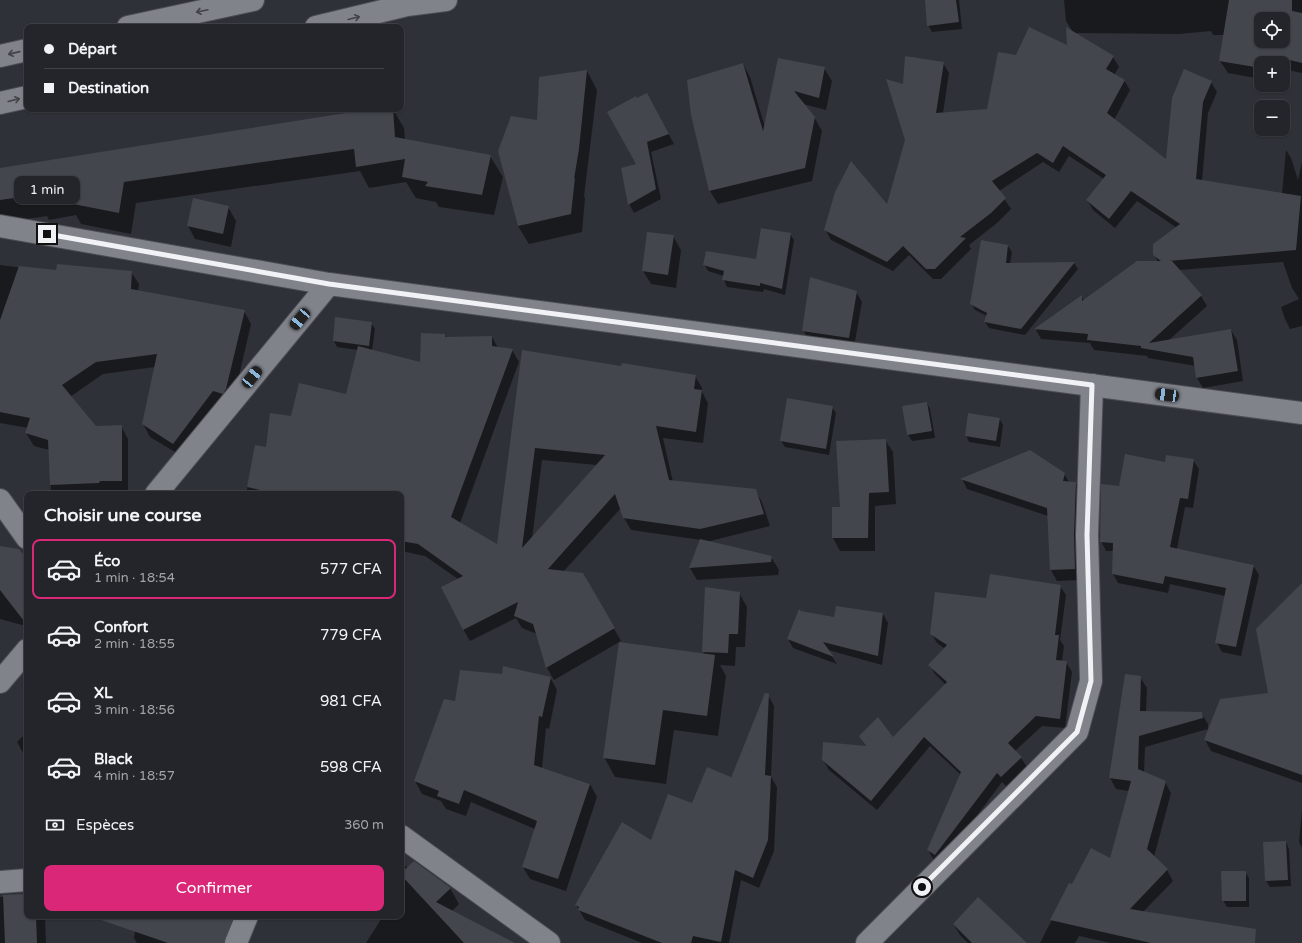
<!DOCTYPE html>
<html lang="fr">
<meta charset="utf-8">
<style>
body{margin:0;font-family:"Varela Round",sans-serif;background:#2f3136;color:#f1f3f6;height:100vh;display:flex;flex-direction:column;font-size:15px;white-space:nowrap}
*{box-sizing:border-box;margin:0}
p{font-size:13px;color:#a3a5a8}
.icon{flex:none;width:22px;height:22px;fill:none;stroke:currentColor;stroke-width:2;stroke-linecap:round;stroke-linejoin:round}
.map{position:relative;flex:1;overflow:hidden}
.details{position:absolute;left:24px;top:491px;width:380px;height:428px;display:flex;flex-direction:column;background:#23252a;border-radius:8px;box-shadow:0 1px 3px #0004,0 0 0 1px #404247}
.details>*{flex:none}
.banner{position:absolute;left:24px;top:24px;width:380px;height:88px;border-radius:8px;box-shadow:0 1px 3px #0004,0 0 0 1px #404247;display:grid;align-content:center;height:88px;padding:0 20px;background:#23252a}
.buttons{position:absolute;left:1254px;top:12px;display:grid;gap:8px}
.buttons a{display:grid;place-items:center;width:36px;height:36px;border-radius:8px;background:#23252a;box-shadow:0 1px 3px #0004,0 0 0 1px #404247;font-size:20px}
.end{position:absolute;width:18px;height:18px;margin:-9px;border:5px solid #f0f2f6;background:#111;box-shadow:0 0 0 2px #111}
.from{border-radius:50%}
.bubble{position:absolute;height:28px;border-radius:8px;background:#23252a;box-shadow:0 1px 3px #0004,0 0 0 1px #404247;font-size:13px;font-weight:600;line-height:28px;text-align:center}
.car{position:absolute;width:12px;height:24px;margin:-12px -6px;border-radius:5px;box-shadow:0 0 3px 1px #0007;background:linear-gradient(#222 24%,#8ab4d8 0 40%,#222 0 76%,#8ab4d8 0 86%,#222 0)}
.banner b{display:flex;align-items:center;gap:14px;height:38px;font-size:15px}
.banner b+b{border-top:1px solid #404247}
.banner i{width:10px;height:10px;background:#f1f3f6}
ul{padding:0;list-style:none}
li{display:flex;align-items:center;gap:12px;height:60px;margin:0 8px 6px;padding:0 12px;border:2px solid transparent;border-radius:8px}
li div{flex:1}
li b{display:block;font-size:15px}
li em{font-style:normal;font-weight:600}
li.selected{border-color:#db2777}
li>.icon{width:36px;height:36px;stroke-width:1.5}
h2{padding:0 20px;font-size:18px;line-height:48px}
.pay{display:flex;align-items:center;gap:10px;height:44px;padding:0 20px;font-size:15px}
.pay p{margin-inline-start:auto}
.button{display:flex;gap:8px;margin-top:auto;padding:8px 20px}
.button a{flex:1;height:46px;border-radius:8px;background:#db2777;color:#fff;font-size:16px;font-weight:600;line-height:46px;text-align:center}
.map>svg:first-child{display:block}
</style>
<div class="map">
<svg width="1302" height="943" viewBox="0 0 1302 943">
<rect width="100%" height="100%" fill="#2f3138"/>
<g fill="#0007" fill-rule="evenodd">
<path d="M926,0H959L962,29L932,32L928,25Z"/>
<path d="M1064,0H1302V73L1283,69V63H1261V79L1228,73L1220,61L1225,35H1213L1211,31L1179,34L1075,33L1113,57L1119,67L1114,75L1124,80L1130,90L1114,120L1167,160L1211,82L1217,92L1208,113L1202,181L1282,194L1286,150L1291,158L1298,180L1302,162V326L1290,329L1285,319L1281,307L1299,299L1292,288L1283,262L1179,270L1201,296L1207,306L1168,341L1231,330L1237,340L1243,381L1203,388L1197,378L1196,366L1148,358L1147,356L1094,350L1090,343L1041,339L1036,330L1082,297L1084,301L1158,262L1154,254L1177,228L1137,201L1115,228L1093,210L1087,200L1104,179L1069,156L1059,172L1043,162L999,191L1011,209L997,223L969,245L971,249L941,279H933L909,255L893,271L831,240L825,229L887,206L906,140L904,85L943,63L949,73L943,113L988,110L1017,56L1068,46L1073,32L1066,21ZM1261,19H1283V41H1261Z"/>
<path d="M779,59L824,68L832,81L826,110L803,104L814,117L822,131L812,181L718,204L710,191L743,64L750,77L765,127Z"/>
<path d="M587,71L597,90L584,196L585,198L582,232L529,244L518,226L538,122Z"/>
<path d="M636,99L652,103L674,144L651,152L661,199L634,213L629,204L637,165Z"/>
<path d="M377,109H393L404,128L405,140L490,156L503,177L494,215L439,207L436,202L416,198L406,182L369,188L360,171L136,203L131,234L81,224L76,215L49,220L47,216L0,223V175Z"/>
<path d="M228,207L236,221L231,247L195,239L188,226Z"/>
<path d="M790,234L794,240L785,295L764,289L763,292L727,287L724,280V276L708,271L704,264L757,260Z"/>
<path d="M673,236L681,250L676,288L651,284L643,271Z"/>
<path d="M1008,246L1012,252L1010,264L1074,263L1078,269L1025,335L989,328L985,322L987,316L975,310L971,303Z"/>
<path d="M0,265L57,272H131L139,284L138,291L244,311L251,324L233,402L180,455L150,437L143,424L155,367L103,374L70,397L95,427L121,426L128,439V494H51L49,450L34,446L26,433L28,428L0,423Z"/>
<path d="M856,292L862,302L854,347L809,340L803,330Z"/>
<path d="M371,323L375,329L372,351L421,363L445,335L446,338L492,337L498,348L512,350L519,362L460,523L498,545L523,352L622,367L695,376L702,388V392L708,403L703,443L663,438L673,482L755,490L762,502L770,526L706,542L771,557L779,570L778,575L697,580L690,568L701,540L631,530L624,518L621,508L563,572L583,574L621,641L554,680L547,668L537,634L522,628L516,618L470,641L463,629L458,579L425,556L401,551V494H246L256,446L267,448L291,417L347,396L358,350L337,347L334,341ZM542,460L597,465L532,539Z"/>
<path d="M927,403L930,409L935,438L912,441L908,435Z"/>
<path d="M832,407L836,413L829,455L785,447L781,441Z"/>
<path d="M999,418L1003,425L1000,447L969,442L966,435Z"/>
<path d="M885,440L893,452L896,504L875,506V551H840L833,538L841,508Z"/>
<path d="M1193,460L1199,469L1193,508L1185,507L1177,549L1253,565L1259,575L1241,656L1222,652L1217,643L1225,596L1170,584L1168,593L1118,583L1113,574L1114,551H1106L1101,541L1120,487L1166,463Z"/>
<path d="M1064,474L1069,482L1076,483L1082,494L1081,580L1057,581L1051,570L1048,516L967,489L962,479Z"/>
<path d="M0,547L27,561V625L26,626L0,619Z"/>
<path d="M1060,586L1066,595L1060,640L1064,646L1062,661L1066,662L1072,672L1065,728L1042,726L1015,751L1021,758L1027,767L1007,787L1002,782L941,864L934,860L928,850L961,775L930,746L877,810L829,770L823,760L866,747L860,736L893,739L946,685L935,674L930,665L945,649L937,643L931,633L987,599Z"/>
<path d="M739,593L747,607L745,647H736L735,666L720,665L726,676L718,736L674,730L666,784L615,777L604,757L705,655L703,652Z"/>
<path d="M883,614L888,623L882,665L828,650L837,664L793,648L788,639L835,618Z"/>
<path d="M550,677L557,690L549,729L546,728L542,768L590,784L597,797L566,891L530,879L523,867L535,829L471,802L466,816L446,809L441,801L422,794L415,781L456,702Z"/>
<path d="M1140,677L1147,688L1146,712L1201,713L1208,724V729L1145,747L1144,773L1165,782L1171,793L1154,857L1167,870L1173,881L1143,912L1232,943H1111L1079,936L1075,943H1040L1070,884L1072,885L1110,859L1129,791L1116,789L1110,778Z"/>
<path d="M768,695L774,706L771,777L777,787L774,851L759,888L741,880L729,943H642L585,920L576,905L652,841L693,804L731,779Z"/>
<path d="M1302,716V783L1211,751L1205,740Z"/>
<path d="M27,732V760L17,742Z"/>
<path d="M1302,810V848L1299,842Z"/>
<path d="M1286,842L1289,849L1291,886L1270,887L1266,881Z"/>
<path d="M401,864L450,888L459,904L452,911L485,943H366L383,916H401Z"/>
<path d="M1245,872L1249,878V907H1227L1223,900Z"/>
<path d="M27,895V916H45L46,943H0V897Z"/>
<path d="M137,916H248L240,943H137L134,938Z"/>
<path d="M954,925L1026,943H968L960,935Z"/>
</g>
<g fill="#43464d" fill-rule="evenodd">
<path d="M925,0H956L959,22L927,26Z"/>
<path d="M1229,0H1292V11L1302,13V63L1269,55L1268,63H1261V68L1219,61ZM1261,19H1283V41H1261Z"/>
<path d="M1029,27L1067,45L1066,27L1114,56L1106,69L1125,80L1107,113L1166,159L1172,98L1184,69L1212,81L1203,102L1196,179L1301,196L1296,250L1168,261H1172L1202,295L1149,343L1231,329L1238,371L1196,378L1193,357L1141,348V346L1087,340L1088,334L1034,329L1082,295V301L1137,261H1161L1153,255V244L1180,224L1131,191L1109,219L1086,200L1106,175L1063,146L1053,163L1037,153L992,181L1006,198L991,213L960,237L966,238L935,269H926L903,246L887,262L824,230L835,192L851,161L887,204L905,140L886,79L903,84L905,56L944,62L936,113L987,109L998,52L1016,55Z"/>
<path d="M778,58L825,67L819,98L794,91L815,117L805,168L709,191L691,115L687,80L743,63L763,131Z"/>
<path d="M587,70L579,149L574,179L575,178L571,214L518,226L498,151L511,116L537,120L539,77Z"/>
<path d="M647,93L669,134L647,142L656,189L628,205L621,168L636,164L607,112L636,96L637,98Z"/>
<path d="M371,109H393L395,137L491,155L482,195L425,186L428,182L402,177L405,159L356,167L354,149L124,182L119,213L68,203L67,194L36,199L35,195L0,200V168Z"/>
<path d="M193,198L229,206L223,234L187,226Z"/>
<path d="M761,228L791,233L782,289L760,283V286L722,280L724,271L703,265L706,251L756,259Z"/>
<path d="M647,232L674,235L668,275L642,271Z"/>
<path d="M981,240L1008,245L1006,263L1075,262L1021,329L984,322L987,313L970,304Z"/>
<path d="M57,264L132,271L131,289L245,310L226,389L223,394L213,391L173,444L142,424L157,354L96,362L62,385L96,426L122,425V481H100L99,483L50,485L48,440L25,433L30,418L0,412V320L19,266L56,270Z"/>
<path d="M810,277L857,291L849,338L802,331Z"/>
<path d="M335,317L372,322L369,346L333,341Z"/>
<path d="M421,333L445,334V337L492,336V346L513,349L451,517L497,544L522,350L621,366L622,363L696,375L694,389L702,390L696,432L656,426L669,480L756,489L764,514L700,529L623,518L615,494L548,569L583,573L615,628L546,668L533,624L514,616L518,602L463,630L441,587L463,576L418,544L401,541V494H260V490L247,487L255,445L266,447L270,413L291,416L299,383L346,394L358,346L420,362ZM535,448L605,455L522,548Z"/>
<path d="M787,398L833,406L826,449L780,441Z"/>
<path d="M927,402L932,431L907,435L902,406Z"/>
<path d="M968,413L1000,418L996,441L965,436Z"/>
<path d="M886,439L889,492L869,493L868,538H832V507H840L836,441Z"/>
<path d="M1030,450L1065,473L1063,481L1076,482L1074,535L1075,569L1050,570L1047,508L960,479Z"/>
<path d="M1125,454L1165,462L1166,455L1194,459L1188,499L1180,498L1170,547L1254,565L1236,647L1215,643L1226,588L1165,576L1163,584L1112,574L1113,543L1100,542L1101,484L1119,486Z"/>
<path d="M700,539L772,556L771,562L689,568Z"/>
<path d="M0,546L19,549L27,559V625L0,590Z"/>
<path d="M990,574L1061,585L1055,635H1059L1056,660L1067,661L1060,719L1036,716L1008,743L1022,757L1001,777L997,773L935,855L927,850L961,772L924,737L871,801L822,760L823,742L866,746L859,736L878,717L893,737L947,682L928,665L947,645L930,634L935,592L986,598Z"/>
<path d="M1302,583V775L1204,740L1220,699L1268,693L1256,629Z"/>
<path d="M705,587L740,592L738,634H729L728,653L702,652Z"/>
<path d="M836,606L883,613L878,656L823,642L834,657L787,639L799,609L801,611L834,617Z"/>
<path d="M619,642L715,655L707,716L663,710L655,765L603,758Z"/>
<path d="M503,666L551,677L542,717L539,716L534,765L590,784L558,879L522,867L537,821L464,790L459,804L437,796L439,791L414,781L444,699L455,701L460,670L502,674Z"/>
<path d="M1125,674L1141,676L1140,711L1202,712L1203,718L1139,736L1138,769L1166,781L1147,849L1168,869L1130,909L1256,929L1255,943H1151L1050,920L1069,883L1072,884L1091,848L1110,858L1131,781L1109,778Z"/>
<path d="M765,693L769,694L765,775L771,776L768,840L753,878L735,870L721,942L693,936L691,943H662L578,910L579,907L575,905L622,822L651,840L668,794L692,803L707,767L731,777V778Z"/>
<path d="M1286,841L1288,880L1265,881L1263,842Z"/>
<path d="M414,861L451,888L436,902L515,943H464L401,875V873Z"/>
<path d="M1221,871H1246V901H1222Z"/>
<path d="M27,894V916H36L37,943H5L3,895Z"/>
<path d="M978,897L1027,943H972L953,924Z"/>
<path d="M101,916H234L224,943H168L101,920Z"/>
</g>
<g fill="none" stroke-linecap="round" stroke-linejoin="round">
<g stroke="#4b4d53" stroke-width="24">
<g id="minor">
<path d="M0,226L329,284L1302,413"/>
<path d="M156,494L329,284"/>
<path d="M0,500L27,538"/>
<path d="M0,682L27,650"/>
<path d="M401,836L549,943"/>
<path d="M0,882L27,880"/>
<path d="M236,943L247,916"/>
<path d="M867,943L1077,732L1091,681L1087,535L1092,385"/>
</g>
</g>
<g stroke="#4b4d53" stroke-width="24">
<g id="secondary">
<path d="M128,27L253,0"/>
<path d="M316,27L407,5L446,0"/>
<path d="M0,56L27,50"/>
<path d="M0,103L27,97"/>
</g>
</g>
<use href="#minor" stroke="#81838b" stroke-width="22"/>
<use href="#secondary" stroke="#81838b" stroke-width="22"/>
</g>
<defs><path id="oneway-shaft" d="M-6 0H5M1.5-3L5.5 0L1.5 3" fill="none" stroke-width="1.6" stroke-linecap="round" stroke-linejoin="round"/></defs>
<g stroke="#424348">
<use href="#oneway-shaft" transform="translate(202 11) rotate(168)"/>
<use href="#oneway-shaft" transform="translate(354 18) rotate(-14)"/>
<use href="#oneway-shaft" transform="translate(14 53) rotate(167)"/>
<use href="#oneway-shaft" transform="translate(14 100) rotate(-14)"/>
</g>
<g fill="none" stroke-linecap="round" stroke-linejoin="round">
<path stroke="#f0f2f6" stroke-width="5" d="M47,234L329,284L1092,385L1087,535L1091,681L1077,732L922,887"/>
</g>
</svg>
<div class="buttons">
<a><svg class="icon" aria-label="locate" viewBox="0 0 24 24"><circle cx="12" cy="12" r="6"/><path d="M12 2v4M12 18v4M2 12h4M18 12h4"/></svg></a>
<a>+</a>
<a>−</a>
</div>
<i class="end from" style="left:922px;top:887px"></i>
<i class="end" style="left:47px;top:234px"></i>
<div class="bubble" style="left:14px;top:176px;width:66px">1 min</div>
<i class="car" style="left:300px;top:319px;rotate:220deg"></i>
<i class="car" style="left:252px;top:377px;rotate:39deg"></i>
<i class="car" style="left:1167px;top:395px;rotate:278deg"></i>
<div class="banner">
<b><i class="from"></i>Départ</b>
<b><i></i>Destination</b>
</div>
<section class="details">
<h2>Choisir une course</h2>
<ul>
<li class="selected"><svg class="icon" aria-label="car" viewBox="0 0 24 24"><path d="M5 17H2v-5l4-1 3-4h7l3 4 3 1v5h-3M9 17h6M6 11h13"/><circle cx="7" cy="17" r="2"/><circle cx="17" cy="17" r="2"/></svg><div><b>Éco</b><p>1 min · 18:54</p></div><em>577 CFA</em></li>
<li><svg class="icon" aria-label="car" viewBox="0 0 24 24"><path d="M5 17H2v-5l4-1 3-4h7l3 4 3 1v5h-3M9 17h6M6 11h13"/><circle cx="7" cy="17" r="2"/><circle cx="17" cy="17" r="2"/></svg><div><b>Confort</b><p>2 min · 18:55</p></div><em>779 CFA</em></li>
<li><svg class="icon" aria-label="car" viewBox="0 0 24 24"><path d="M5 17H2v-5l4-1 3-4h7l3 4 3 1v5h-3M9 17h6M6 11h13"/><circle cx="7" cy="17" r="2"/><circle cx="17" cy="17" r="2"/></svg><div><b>XL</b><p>3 min · 18:56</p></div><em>981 CFA</em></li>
<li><svg class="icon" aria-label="car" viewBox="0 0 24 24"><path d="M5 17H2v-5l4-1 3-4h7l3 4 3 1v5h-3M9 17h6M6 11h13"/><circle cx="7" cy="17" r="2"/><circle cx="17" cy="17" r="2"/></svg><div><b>Black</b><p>4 min · 18:57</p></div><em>598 CFA</em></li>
</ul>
<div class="pay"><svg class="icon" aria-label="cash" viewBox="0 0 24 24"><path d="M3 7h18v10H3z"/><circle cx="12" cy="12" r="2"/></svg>Espèces<p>360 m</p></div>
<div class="button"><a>Confirmer</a></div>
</section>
</div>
